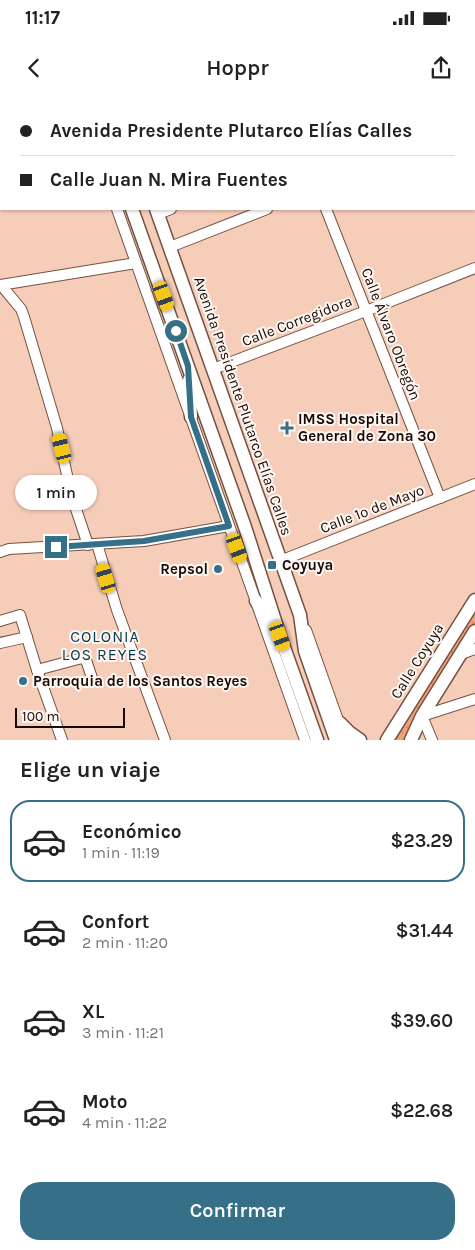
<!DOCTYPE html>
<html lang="es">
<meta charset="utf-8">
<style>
body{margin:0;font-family:Karla,sans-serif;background:#f6f6f6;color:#222;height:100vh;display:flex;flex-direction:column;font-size:19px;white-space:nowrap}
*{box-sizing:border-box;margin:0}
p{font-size:16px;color:#767676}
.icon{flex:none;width:28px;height:28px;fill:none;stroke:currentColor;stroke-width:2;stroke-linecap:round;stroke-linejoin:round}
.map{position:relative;height:640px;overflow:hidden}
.sheet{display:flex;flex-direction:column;background:#fff;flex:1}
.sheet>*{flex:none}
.banner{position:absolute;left:0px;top:0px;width:475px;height:110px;box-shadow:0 1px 4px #0004;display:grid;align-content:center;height:110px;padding:0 20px;background:#fff}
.scale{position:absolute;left:15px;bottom:12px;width:110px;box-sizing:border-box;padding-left:5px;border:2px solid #180b05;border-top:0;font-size:14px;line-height:18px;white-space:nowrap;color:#180b05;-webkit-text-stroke:4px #fef6f2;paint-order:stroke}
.end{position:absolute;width:22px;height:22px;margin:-11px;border:6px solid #357088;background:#fff;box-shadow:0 0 0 2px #fff}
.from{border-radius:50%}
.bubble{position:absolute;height:35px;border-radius:18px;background:#fff;box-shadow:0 1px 4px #0004;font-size:16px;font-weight:600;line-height:35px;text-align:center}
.car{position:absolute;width:15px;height:30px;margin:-15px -8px;border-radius:6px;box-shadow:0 0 4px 1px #0007;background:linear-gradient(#f5c518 24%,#345 0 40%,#f5c518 0 76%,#345 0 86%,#f5c518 0)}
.banner b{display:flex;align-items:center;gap:18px;height:48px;font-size:19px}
.banner b+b{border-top:1px solid #e0e0e0}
.banner i{width:12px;height:12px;background:#222}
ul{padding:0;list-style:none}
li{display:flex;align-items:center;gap:15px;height:82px;margin:0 10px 8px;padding:0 10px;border:2px solid transparent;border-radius:20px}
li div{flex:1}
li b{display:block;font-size:19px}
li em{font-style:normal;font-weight:600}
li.selected{border-color:#357088}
li>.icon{width:45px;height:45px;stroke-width:1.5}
h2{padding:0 20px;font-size:22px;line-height:60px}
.cta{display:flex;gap:10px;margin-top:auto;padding:10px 20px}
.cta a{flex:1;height:58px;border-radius:20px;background:#357088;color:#fff;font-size:20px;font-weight:600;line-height:58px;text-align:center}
.status{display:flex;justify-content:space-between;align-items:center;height:35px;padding:0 25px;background:#fff;direction:ltr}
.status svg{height:14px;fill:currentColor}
header{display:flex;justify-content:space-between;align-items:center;height:65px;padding:0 20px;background:#fff;font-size:22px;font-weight:600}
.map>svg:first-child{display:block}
</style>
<div class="status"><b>11:17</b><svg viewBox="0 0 49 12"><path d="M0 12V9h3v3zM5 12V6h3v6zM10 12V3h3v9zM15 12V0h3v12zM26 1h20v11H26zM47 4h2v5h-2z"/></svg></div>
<header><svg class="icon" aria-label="back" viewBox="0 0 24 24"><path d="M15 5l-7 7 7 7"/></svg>Hoppr<svg class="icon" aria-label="share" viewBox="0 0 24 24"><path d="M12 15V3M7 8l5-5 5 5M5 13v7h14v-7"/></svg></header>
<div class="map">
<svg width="475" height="640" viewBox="0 0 475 640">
<defs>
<pattern id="grass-dots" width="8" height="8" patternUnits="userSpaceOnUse" patternTransform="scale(1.25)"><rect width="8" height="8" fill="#f3a178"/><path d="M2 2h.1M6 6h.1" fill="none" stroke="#d08966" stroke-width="1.8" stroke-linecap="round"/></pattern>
</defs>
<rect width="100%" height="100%" fill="#f6cdb9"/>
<path fill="url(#grass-dots)" d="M475,512V529L408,640H394L418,603Z"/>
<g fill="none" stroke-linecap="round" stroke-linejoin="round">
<g stroke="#745140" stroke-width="12">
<g id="minor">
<path d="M79,0V1"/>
<path d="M284,0V1"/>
<path d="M435,0L436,1"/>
<path d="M474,98L475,101"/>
<path d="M117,109L305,640"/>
<path d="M326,109L440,398"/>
<path d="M158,114L171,109"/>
<path d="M170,147L267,109"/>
<path d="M0,185L136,163"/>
<path d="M1,185L21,209L24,217L57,328L71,394L88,445"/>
<path d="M213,269L366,211L475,168"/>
<path d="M97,444L117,510L165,640"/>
<path d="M0,452L9,449L144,441L229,426"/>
<path d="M280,461L475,384"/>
<path d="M0,521L20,515L37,570L62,640"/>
<path d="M306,530L345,640"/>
<path d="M0,543L27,537"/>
<path d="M461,554L475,549"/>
<path d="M37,570L82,558L86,560L92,578"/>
<path d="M432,640L422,616L475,599"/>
</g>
</g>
<g stroke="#745140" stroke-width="15">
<g id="major">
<path d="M93,0L94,1"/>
<path d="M117,0V1"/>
<path d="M132,109L245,427L280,536L317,640"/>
<path d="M156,109L300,515L305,551L336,640"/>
<path d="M189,280L191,317"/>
<path d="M256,501L273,525"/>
<path d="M340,623L350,633L360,640"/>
<path d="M387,640L475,500"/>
<path d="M411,640L422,616L475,531"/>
</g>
</g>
<use href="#minor" stroke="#fff" stroke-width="10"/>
<use href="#major" stroke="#fff" stroke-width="12"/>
</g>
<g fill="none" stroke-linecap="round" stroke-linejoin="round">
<path stroke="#357088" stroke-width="6" d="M56,447L144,441L229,426L191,317L188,266L176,231"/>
</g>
<g fill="#357088" stroke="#fef6f2" stroke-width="2">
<path d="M284.5 320.5h5v5h5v5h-5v5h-5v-5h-5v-5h5z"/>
<rect x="267" y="460" width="10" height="10" rx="2.5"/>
<circle cx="218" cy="469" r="5"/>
<circle cx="23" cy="581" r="5"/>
</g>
<g text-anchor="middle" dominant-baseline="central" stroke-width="4" stroke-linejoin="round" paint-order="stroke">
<g font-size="15" fill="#180b05" stroke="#fef6f2">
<text transform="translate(297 221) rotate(-21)">Calle Corregidora</text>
<text transform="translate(391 234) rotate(69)">Calle Álvaro Obregón</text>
<text transform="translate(243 306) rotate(71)">Avenida Presidente Plutarco Elías Calles</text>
<text transform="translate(372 409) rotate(-21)">Calle 1º de Mayo</text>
<text transform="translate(417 561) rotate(-58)">Calle Coyuya</text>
</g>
<g font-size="15" font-weight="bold" fill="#180b05" stroke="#fef6f2" text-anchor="start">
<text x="298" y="319">IMSS Hospital<tspan x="298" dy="17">General de Zona 30</tspan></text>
<text x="282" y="465">Coyuya</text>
<text x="208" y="469" text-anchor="end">Repsol</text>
<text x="33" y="581">Parroquia de los Santos Reyes</text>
</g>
<g font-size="16" letter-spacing="1" fill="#023849" stroke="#fef6f2">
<text x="105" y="536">COLONIA<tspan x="105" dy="18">LOS REYES</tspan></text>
</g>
</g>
</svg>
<div class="scale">100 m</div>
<i class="end from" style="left:176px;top:231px"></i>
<i class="end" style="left:56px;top:447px"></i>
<div class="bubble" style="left:15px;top:375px;width:82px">1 min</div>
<i class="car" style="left:164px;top:196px;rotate:160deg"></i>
<i class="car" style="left:62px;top:348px;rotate:346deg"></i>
<i class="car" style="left:237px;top:448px;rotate:160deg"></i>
<i class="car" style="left:106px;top:478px;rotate:343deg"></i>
<i class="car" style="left:280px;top:536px;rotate:160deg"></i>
<div class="banner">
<b><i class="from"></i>Avenida Presidente Plutarco Elías Calles</b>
<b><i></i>Calle Juan N. Mira Fuentes</b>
</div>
</div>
<section class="sheet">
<h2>Elige un viaje</h2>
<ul>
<li class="selected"><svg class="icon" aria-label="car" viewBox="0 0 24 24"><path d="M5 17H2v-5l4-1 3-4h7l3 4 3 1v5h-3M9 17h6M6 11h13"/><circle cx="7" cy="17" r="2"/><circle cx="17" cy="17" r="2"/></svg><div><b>Económico</b><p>1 min · 11:19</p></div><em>$23.29</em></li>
<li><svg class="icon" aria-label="car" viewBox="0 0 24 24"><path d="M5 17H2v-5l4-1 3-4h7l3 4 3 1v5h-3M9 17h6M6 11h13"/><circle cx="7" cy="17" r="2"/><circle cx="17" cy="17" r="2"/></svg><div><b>Confort</b><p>2 min · 11:20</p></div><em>$31.44</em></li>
<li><svg class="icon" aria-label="car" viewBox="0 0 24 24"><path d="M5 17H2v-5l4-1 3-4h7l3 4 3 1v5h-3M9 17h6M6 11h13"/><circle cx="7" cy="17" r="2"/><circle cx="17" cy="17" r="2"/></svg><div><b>XL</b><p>3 min · 11:21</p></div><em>$39.60</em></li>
<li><svg class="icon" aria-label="car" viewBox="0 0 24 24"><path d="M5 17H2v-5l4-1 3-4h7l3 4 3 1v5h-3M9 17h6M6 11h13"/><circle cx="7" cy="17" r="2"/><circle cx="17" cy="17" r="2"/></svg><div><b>Moto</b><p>4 min · 11:22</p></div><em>$22.68</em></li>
</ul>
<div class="cta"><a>Confirmar</a></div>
</section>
